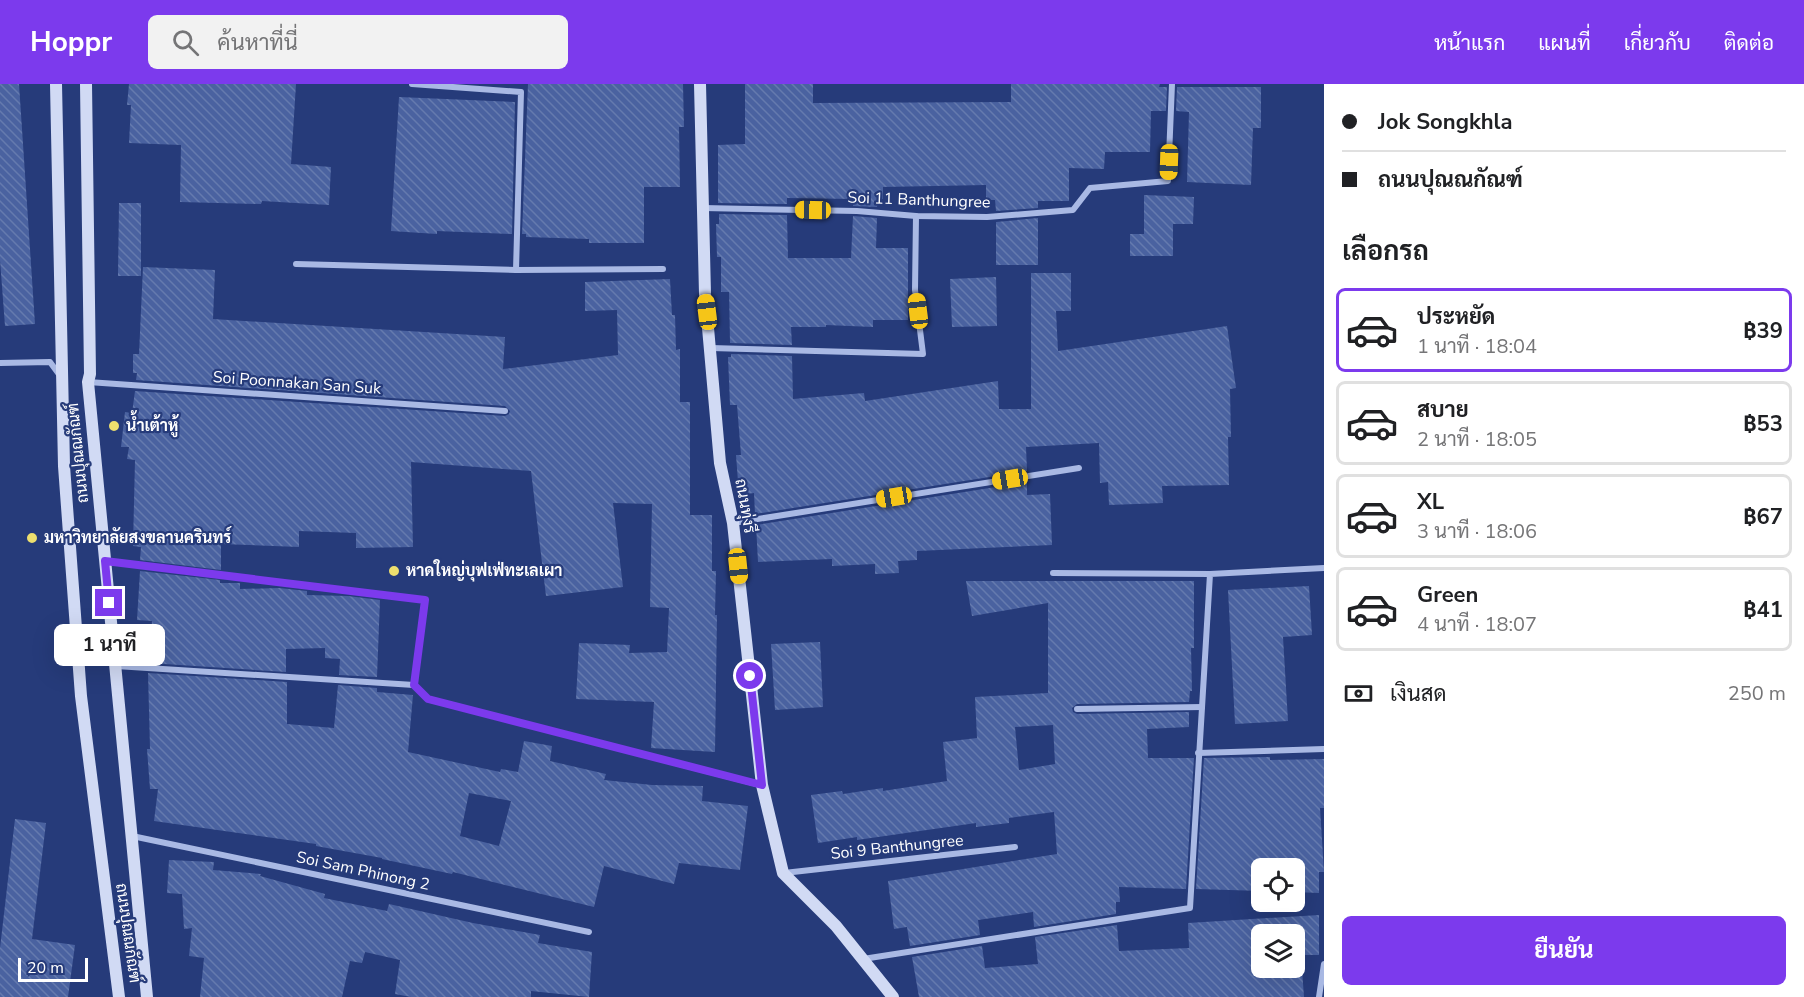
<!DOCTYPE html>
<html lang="th">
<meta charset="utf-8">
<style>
body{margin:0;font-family:"Nunito Sans",Sarabun,sans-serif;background:#f2f2f2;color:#202124;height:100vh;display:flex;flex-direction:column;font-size:22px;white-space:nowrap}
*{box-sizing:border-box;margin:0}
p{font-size:20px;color:#757577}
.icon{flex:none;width:33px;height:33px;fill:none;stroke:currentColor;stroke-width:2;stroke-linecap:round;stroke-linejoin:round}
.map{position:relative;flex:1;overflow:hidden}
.side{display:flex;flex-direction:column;background:#fff;width:480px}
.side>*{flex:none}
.hud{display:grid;align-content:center;height:132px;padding:0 18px;background:#fff}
.buttons{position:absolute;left:1251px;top:774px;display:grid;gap:12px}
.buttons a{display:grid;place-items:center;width:54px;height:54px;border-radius:9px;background:#fff;box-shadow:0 6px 24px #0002;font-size:30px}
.scale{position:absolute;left:18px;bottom:15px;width:70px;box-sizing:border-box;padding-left:6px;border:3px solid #fff;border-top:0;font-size:16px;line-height:21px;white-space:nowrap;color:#fff;-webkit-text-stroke:4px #263b7a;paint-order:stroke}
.end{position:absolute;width:27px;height:27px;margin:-14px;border:8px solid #7c3aed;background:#fff;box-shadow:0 0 0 3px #fff}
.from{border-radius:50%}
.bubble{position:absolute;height:42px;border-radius:9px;background:#fff;box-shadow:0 6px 24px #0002;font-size:20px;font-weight:700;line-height:42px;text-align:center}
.car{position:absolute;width:18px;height:36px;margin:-18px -9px;border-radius:8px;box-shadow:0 0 4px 2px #0007;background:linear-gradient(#f5c518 24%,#345 0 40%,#f5c518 0 76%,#345 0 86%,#f5c518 0)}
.hud b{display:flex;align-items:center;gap:21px;height:57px;font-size:22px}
.hud b+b{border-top:2px solid #e0e0e0}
.hud i{width:15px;height:15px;background:#202124}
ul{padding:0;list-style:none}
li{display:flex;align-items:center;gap:18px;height:84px;margin:0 12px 9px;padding:0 6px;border:3px solid #e0e0e0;border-radius:9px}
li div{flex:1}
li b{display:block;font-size:22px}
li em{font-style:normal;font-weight:700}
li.on{border-color:#7c3aed}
li>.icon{width:54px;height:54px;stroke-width:1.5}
h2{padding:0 18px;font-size:27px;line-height:72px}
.pay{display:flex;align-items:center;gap:15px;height:66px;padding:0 18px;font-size:22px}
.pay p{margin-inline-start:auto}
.button{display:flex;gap:12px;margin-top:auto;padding:12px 18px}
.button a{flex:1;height:69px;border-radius:9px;background:#7c3aed;color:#fff;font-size:24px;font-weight:700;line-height:69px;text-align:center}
header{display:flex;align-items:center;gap:36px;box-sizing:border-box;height:84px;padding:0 30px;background:#7c3aed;color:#fff}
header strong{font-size:28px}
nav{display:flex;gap:33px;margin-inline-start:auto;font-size:21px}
.search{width:420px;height:54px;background:#f2f2f2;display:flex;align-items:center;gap:15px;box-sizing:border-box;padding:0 21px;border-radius:9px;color:#757577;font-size:22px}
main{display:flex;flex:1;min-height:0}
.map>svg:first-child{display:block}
</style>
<header>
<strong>Hoppr</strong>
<div class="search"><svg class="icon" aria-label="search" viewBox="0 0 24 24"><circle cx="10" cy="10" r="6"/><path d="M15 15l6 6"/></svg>ค้นหาที่นี่</div>
<nav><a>หน้าแรก</a><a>แผนที่</a><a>เกี่ยวกับ</a><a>ติดต่อ</a></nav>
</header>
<main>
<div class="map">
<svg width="1324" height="913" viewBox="0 0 1324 913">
<defs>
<pattern id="building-back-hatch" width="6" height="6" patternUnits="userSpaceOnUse" patternTransform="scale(1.5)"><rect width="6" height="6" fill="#4a62a0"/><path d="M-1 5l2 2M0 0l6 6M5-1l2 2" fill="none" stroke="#657aae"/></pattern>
</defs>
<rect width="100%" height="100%" fill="#263b7a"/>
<g fill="url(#building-back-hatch)" fill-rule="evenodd">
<path d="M0,0H19L35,240L5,242L0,176Z"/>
<path d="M129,0H296L291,80L331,83L329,121L262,117L261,120L180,118L181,61L129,59L131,21H127Z"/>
<path d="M528,0H683L684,43H679L680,103H644V159H589V155L526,153V150H522Z"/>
<path d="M745,0H813V19L1011,18V0H1160L1159,3H1167L1166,27H1151L1150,68H1105L1104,85L1069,84V117H1038V124L996,127L995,116H986V101L883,103V115H878L877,123L853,122V115L787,114V120L718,119V61L745,60Z"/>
<path d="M1177,3H1261V44H1253L1251,101L1187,98L1189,28L1176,27Z"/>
<path d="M399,13L515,18L512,150L437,147V150L391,147Z"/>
<path d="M1144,111L1194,113L1193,140H1173V172H1130V150H1144Z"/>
<path d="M119,119H141V192H118Z"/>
<path d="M719,130L787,131L788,174H851L853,132L877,134L876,164H908V236H873V243L826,241V243H791L792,261L730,259L729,208H721V173H717L716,140H719Z"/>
<path d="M1038,134V181H996V138Z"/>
<path d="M143,183L215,186L213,235L505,253L503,285L618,271L617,226L585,227V198L670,195L672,231H675L676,266L680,265V318H690V431H712V487H716L715,531H717L715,668L651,664L654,618L576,615L579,559L630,561L629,569L667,568L669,524L650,523L652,420L613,419L623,503L546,512L531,387L411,378L413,463L356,464V449L299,447V463L221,460V486L140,476L141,463L133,462L135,376L127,375L129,363H121L125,328L132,329L135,307L505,332L509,330L510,327L505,322L136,296L137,289H133V270H139Z"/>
<path d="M1031,189H1071V227H1056L1058,267L1227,242L1236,304L1230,305L1231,353H1228L1229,401L1162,402L1163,419L1109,421L1108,398L1100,399L1099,359L1026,363L1027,387L755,430L754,409L739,411L736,371H741L737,321H730L728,273H731V270L792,272L793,315L864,309L865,317L998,297L999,325H1031Z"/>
<path d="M996,193L997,242L952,243L950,195Z"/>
<path d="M1027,398V411L1050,410L1052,461L917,467V476L898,477L899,489L875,490V480L832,482V475L758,478L756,441Z"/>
<path d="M140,487L220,496V499H240V505L279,504L307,507V511L348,512L380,516L377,593L339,591L340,575L325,574V564L286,565V588L149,579L152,537L137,536Z"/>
<path d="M966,497H1194V564H1191L1192,607H1190L1189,618L1077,620L1072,624L1073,628L1077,630L1189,628V643L1147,645L1148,674H1194L1186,805L1119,803L1120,818H1116V830L1034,843L1033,828L978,836L980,851L910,862L907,843L894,845L888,797L1057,770L1054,728L1009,734V739L976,743V739L857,756V753L818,759L811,711L842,707L843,710L883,704V707L947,697L943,658L977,654L975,613L1048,609V519L972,532ZM1053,641L1055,680L1019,686L1015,643Z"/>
<path d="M1309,502L1312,551L1283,553L1288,637L1235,640L1228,506Z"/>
<path d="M820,558L823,623L775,626L771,560Z"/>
<path d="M148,589L287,598V640L334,644L338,601L377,604V608L413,611L408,668L500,688L501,685L518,688L524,657L552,662L550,677L606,690L604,696L652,701L703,702L702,717L748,722L740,786L679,779L674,800L604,782L594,823L453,788L452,790L382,775V774L316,762V760L154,737L158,705H150L147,665H150ZM469,709L511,717L499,762L460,752Z"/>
<path d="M1270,673V676L1324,675V724H1320L1324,788H1319V809L1294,808V784H1262V807L1196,805L1204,674Z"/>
<path d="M15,735L46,739L32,855L75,861L68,913H0V864Z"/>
<path d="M169,776L214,778L213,786L261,790L260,792L325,810L324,814L387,827L389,820L473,839L540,851L538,859L592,868L589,913L531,907V913H411L395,910L400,876L365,868L362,879L350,877L342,913H200L204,874L189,872L192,844L184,845L182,810L167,809Z"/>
<path d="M1319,831V871H1301L1304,913H919L912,873L982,862L985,884L1038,880L1035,853L1117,841L1119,867L1189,864L1188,839ZM1262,850H1294V884H1262Z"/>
</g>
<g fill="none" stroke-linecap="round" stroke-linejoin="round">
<g stroke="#a9b9e4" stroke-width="6">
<path d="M412,0L521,8L516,186"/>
<path d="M703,124L857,127L916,132L987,133L1073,126L1090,104L1168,97L1172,0"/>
<path d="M296,180L516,186L663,185"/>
<path d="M711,264L923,270L915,206L916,132"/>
<path d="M0,279L50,278L61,293"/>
<path d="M88,298L505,327"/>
<path d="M733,439L1079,384"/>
<path d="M105,477L425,516L414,601"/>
<path d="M1053,489L1210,490"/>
<path d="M116,582L414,601"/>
<path d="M414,601L428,615L761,701"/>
<path d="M1077,625L1202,623"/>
<path d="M1198,669L1324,665"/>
<path d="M132,752L589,848"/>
<path d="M784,789L1015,763"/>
<path d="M863,875L1190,824L1210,490L1324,484"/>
<path d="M1319,913L1324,880"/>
</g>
<g stroke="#d1daf4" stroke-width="12">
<path d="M56,0L64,382L81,612L119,913"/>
<path d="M86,0L90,290L88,298L147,913"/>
<path d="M700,0L705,210L720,379L733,439L762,701L783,789L836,842L893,913"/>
</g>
</g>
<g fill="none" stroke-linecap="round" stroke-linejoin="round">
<path stroke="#7c3aed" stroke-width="8" d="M109,519L105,477L425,516L414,601L428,615L762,701L750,592"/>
</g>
<g fill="#eddf6e" stroke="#263b7a" stroke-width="2">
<circle cx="114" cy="342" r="6"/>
<circle cx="32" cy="454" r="6"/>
<circle cx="394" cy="487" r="6"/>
</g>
<g text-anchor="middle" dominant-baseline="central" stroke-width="4.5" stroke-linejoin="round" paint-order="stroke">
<g font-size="16" fill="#fff" stroke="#263b7a">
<text transform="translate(919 116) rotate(2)">Soi 11 Banthungree</text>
<text transform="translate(297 299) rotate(4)">Soi Poonnakan San Suk</text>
<text transform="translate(78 369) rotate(-96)">ถนนปุณณกัณฑ์</text>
<text transform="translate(745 422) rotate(80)">ถนนทุ่งรี</text>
<text transform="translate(897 763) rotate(-6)">Soi 9 Banthungree</text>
<text transform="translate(363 787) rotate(12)">Soi Sam Phinong 2</text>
<text transform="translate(128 849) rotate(82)">ถนนปุณณกัณฑ์</text>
</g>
<g font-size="16" font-weight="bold" fill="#fff" stroke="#263b7a" text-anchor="start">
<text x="126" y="342">น้ำเต้าหู้</text>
<text x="44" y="454">มหาวิทยาลัยสงขลานครินทร์</text>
<text x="406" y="487">หาดใหญ่บุฟเฟ่ทะเลเผา</text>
</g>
</g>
</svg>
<div class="buttons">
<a><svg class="icon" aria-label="locate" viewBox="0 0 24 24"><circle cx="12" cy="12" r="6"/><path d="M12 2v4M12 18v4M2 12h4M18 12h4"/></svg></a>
<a><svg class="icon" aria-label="layers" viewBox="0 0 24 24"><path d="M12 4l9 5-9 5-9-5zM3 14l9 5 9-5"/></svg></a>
</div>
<div class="scale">20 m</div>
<i class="end from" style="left:750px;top:592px"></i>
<i class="end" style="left:109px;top:519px"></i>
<div class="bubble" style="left:54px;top:540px;width:111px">1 นาที</div>
<i class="car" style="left:1169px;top:78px;rotate:182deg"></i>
<i class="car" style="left:813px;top:126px;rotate:271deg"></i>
<i class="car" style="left:918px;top:227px;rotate:353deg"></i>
<i class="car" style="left:707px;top:228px;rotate:353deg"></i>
<i class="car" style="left:1010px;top:395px;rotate:261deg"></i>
<i class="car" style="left:894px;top:413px;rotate:261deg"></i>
<i class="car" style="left:738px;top:482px;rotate:174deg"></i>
</div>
<section class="side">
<div class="hud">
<b><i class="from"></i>Jok Songkhla</b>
<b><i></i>ถนนปุณณกัณฑ์</b>
</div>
<h2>เลือกรถ</h2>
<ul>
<li class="on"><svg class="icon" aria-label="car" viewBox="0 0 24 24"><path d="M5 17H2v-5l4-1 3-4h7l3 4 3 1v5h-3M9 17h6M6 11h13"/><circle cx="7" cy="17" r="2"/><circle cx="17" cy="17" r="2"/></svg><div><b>ประหยัด</b><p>1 นาที · 18:04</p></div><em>฿39</em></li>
<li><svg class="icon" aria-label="car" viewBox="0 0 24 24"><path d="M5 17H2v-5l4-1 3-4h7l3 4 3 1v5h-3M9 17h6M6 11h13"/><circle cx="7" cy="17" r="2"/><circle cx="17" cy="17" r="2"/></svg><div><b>สบาย</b><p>2 นาที · 18:05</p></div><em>฿53</em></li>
<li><svg class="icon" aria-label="car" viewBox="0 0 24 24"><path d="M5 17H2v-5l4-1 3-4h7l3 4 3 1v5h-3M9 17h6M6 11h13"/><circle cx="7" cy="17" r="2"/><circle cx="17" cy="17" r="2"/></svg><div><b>XL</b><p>3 นาที · 18:06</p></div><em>฿67</em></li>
<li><svg class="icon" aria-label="car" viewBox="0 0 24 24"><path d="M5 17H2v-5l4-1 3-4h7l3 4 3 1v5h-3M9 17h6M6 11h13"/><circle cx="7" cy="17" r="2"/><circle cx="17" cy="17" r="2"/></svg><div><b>Green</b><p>4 นาที · 18:07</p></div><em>฿41</em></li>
</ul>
<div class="pay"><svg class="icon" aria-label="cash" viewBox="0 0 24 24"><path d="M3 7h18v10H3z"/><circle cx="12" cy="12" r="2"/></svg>เงินสด<p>250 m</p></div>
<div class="button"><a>ยืนยัน</a></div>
</section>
</main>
